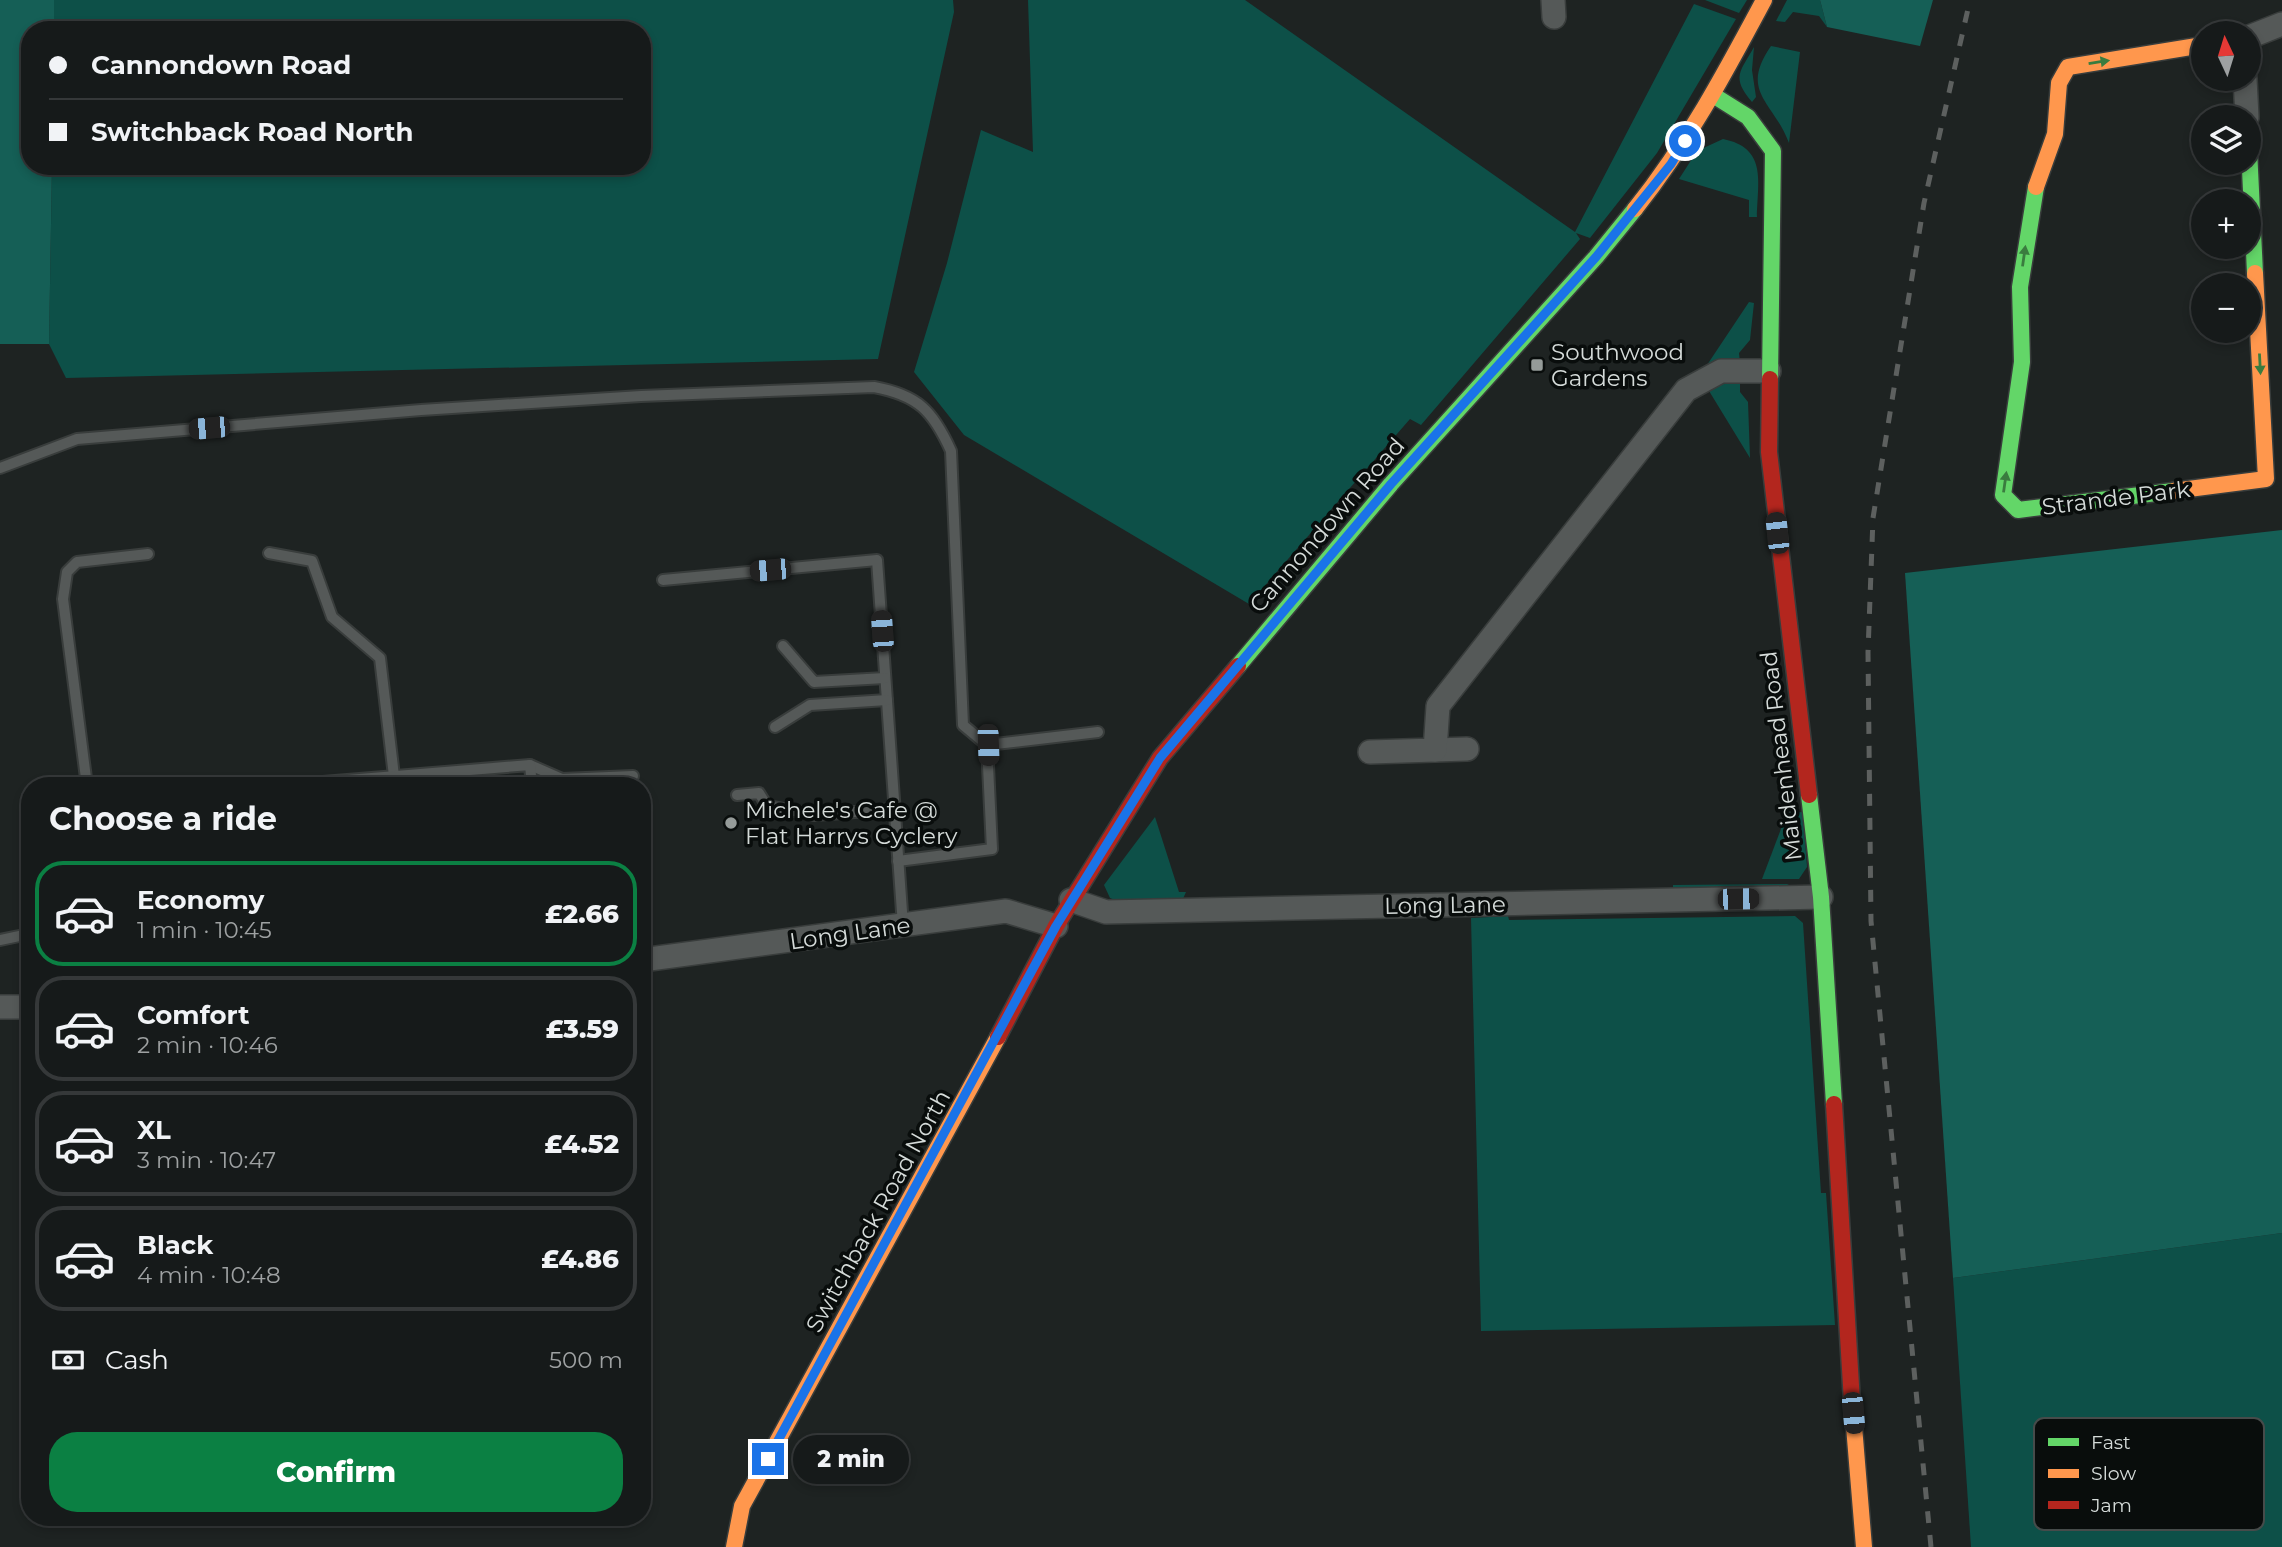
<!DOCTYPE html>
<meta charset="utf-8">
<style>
body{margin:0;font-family:Montserrat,sans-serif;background:#232727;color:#f1f3f6;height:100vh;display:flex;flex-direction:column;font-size:26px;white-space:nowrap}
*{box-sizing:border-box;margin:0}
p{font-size:23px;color:#9ea1a2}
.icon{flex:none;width:38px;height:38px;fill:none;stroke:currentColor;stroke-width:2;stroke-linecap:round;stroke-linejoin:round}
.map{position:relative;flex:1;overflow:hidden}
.side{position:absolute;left:21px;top:777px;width:630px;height:749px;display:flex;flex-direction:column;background:#161a1a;border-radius:28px;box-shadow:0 4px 10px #0003,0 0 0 2px #353839}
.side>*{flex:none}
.guide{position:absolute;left:21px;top:21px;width:630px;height:154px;border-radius:28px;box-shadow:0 4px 10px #0003,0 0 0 2px #353839;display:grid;align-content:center;height:154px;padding:0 28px;background:#161a1a}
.needle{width:46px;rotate:356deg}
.fabs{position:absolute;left:2191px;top:21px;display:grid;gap:14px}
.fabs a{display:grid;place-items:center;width:70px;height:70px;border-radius:50%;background:#161a1a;box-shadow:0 4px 10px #0003,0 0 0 2px #353839;font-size:35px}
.end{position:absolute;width:32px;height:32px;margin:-16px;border:9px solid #1a73e8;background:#fff;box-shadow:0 0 0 4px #fff}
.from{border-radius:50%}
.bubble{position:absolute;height:49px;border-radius:24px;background:#161a1a;box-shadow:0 4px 10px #0003,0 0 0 2px #353839;font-size:23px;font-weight:800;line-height:49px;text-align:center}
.car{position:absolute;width:21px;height:42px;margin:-21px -10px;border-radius:9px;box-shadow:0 0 5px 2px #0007;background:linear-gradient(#222 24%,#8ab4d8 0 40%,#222 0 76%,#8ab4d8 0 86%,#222 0)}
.guide b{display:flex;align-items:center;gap:24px;height:66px;font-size:26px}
.guide b+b{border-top:2px solid #353839}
.guide i{width:18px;height:18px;background:#f1f3f6}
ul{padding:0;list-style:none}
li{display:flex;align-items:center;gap:21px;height:105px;margin:0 14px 10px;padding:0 14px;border:4px solid #353839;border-radius:28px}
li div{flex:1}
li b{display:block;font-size:26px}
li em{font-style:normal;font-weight:800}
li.selected{border-color:#0b8043}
li>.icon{width:63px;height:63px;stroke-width:1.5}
h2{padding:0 28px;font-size:32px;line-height:84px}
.pay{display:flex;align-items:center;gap:18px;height:77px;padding:0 28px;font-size:26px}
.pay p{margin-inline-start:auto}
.cta{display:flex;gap:14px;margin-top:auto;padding:14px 28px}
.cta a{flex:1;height:80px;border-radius:28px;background:#0b8043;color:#fff;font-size:28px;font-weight:800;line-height:80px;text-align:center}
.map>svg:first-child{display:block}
</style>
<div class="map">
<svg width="2282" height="1547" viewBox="0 0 2282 1547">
<rect width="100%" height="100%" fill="#1e2322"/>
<g fill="#0d5048">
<path d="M54,0H953L954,12L878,359L66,378L49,344L52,166H642V30H54Z"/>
<path d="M1028,0H1245L1575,232L1694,4L1736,19L1657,153L1590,238L1576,233L1580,239L1421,425L1410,419L1249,604L964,435L914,372L947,263L981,130L1033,152Z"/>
<path d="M1705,0H1747L1739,13Z"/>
<path d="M1787,0H1820L1827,27L1819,16L1793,12L1785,22L1776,21Z"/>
<path d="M1771,46L1800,52L1789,143C1773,101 1739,92 1771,46Z"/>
<path d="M1754,47L1752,70L1756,97L1752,102C1731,77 1740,72 1754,47Z"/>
<path d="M1723,139C1767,148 1758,180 1757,217H1749V200L1679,179L1697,151Z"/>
<path d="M1749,302L1754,303L1750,340L1739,353L1740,363L1707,365Z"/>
<path d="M1724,381L1740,384V392L1748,402L1750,458L1706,386Z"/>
<path d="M1803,812L1807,867L1799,879H1762L1787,813Z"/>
<path d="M1155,817L1179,892H1186L1182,901H1117L1110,898L1104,885Z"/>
<path d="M1789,884L1780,889L1673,893V885Z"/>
<path d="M1508,916L1509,920L1795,916L1803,923L1821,1193H1826L1835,1325L1481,1331L1471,918Z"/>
<path d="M2282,1233V1547H1971L1953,1278Z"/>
</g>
<g fill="#155f56">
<path d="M0,0H54V30H30V166H52L49,344H0Z"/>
<path d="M1820,0H1933L1920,46L1827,27Z"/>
<path d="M2282,530V1233L1953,1278L1905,573Z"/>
</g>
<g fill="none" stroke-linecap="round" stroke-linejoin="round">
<g stroke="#393d3c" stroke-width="14">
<g id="lane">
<path d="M0,468L77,439L421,410L641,396L874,387C918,395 933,411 951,451L963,725L987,745"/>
<path d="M269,553L312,561L332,617L380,658L394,776"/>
<path d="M663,580L877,560L903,926"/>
<path d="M783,646L814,682L885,678"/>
<path d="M775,727L810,705L887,700"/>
<path d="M530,765L562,779L633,776"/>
<path d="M87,786L63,599L67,572L77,562L148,554"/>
<path d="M274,786L530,765L532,786"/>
<path d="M737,795L759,793L767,806L815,815L895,809"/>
<path d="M898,861L992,849L987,745L1098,732"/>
<path d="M0,940L24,935L30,931"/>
<path d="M642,1167H646L642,1275"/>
</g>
</g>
<g stroke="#393d3c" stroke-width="26">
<g id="street">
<path d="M1553,0L1554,17"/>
<path d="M2249,37L2282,24"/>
<path d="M2245,79L2247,117"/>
<path d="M1435,750L1467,749"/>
<path d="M1370,752L1435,750L1438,706L1686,390L1721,371H1769"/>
<path d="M1071,900L1106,912L1821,897"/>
<path d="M642,960L1006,911L1056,926"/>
<path d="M0,1007H30"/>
</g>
</g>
<g stroke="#393d3c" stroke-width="19">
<g id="fast">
<path d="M1713,95L1748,117L1773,151L1770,379"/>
<path d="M2249,149L2255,273"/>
<path d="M2036,187L2020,287L2022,362L2003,495L2018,510L2173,491"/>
<path d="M1238,666L1391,484L1596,257L1635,209"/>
<path d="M1809,795L1821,897L1834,1104"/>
</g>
</g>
<g stroke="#393d3c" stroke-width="19">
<g id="slow">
<path d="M2036,187L2055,134L2059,83L2068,67L2203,45"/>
<path d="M1635,209C1687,144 1725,73 1764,0"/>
<path d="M2173,491L2266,479L2255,273"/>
<path d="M1852,1402L1864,1547"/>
<path d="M734,1547L742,1506L998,1037"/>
</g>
</g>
<g stroke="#393d3c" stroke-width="19">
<g id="jam">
<path d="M1770,379L1769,452L1809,795"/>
<path d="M998,1037L1056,926L1160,758L1238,666"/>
<path d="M1834,1104L1852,1402"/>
</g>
</g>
<use href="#lane" stroke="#555958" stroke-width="10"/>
<use href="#street" stroke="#555958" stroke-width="23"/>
<use href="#fast" stroke="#63d668" stroke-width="16"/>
<use href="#slow" stroke="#ff974d" stroke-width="16"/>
<use href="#jam" stroke="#b3261e" stroke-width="16"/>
<path stroke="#5d605f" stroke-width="5" stroke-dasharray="12 12" stroke-linecap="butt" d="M1931,1547L1871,921L1868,652L1873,518L1924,203L1970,0"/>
</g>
<defs><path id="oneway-solid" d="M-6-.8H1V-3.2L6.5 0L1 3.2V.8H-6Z" transform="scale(1.75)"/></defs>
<g fill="#3a7c3f">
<use href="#oneway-solid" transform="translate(2099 62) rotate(-9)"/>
<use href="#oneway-solid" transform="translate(2024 256) rotate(-82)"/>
<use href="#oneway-solid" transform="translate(2260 364) rotate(87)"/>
<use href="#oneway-solid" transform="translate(2005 482) rotate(-82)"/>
</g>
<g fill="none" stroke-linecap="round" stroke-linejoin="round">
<path stroke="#1a73e8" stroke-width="9" d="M768,1459L1056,926L1160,758L1391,484L1596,257L1671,164L1685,141"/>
</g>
<g fill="#959b99" stroke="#090d0c" stroke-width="2.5">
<rect x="1530" y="358" width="14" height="14" rx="3.5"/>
<circle cx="731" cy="823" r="7"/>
</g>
<g text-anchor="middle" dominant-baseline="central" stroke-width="7" stroke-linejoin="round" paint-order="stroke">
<g font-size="23" fill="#d5dbd9" stroke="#090d0c" text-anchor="start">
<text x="1551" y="352">Southwood<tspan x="1551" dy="26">Gardens</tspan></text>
<text x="745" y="810">Michele's Cafe @<tspan x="745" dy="26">Flat Harrys Cyclery</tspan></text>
</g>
<g font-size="23" fill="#d5dbd9" stroke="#090d0c">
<text transform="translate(2116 498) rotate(-7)">Strande Park</text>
<text transform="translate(1327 525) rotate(-49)">Cannondown Road</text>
<text transform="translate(1781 756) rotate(-97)">Maidenhead Road</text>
<text transform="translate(1445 905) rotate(-1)">Long Lane</text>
<text transform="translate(850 933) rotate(-8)">Long Lane</text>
<text transform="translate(878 1211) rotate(-61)">Switchback Road North</text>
</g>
</g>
<rect x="2034" y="1418" width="230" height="112" rx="10" fill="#090d0c" stroke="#464b4a" stroke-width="2"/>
<rect x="2048" y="1438" width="31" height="8" fill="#63d668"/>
<rect x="2048" y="1469" width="31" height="9" fill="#ff974d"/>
<rect x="2048" y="1501" width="31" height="8" fill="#b3261e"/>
<g font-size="19" fill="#d5dbd9">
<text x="2091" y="1449">Fast</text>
<text x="2091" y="1480">Slow</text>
<text x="2091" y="1512">Jam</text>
</g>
</svg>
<div class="fabs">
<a><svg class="needle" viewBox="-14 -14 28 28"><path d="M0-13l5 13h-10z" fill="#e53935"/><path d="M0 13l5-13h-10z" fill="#9ea1a2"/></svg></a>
<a><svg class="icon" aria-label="layers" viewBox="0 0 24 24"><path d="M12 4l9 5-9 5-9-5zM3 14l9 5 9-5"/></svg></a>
<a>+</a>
<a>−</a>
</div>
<i class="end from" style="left:1685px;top:141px"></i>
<i class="end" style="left:768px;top:1459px"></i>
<div class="bubble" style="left:793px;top:1435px;width:116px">2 min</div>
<i class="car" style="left:209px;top:428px;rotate:265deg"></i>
<i class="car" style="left:1777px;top:533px;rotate:354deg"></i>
<i class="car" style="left:770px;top:570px;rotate:265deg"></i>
<i class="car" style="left:882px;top:631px;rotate:356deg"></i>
<i class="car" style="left:988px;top:745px;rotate:178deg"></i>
<i class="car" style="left:1738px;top:899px;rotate:89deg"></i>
<i class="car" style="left:1853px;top:1413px;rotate:175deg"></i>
<div class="guide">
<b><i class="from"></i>Cannondown Road</b>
<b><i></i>Switchback Road North</b>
</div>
<section class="side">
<h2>Choose a ride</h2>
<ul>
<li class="selected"><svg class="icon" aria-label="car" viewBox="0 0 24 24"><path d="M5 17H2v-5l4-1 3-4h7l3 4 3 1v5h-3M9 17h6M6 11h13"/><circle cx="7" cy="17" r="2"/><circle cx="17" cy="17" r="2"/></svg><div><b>Economy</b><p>1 min · 10:45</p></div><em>£2.66</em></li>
<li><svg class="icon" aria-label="car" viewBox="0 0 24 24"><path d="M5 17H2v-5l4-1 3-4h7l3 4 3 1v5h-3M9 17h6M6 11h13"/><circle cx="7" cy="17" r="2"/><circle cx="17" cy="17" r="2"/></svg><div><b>Comfort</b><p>2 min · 10:46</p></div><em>£3.59</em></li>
<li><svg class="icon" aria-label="car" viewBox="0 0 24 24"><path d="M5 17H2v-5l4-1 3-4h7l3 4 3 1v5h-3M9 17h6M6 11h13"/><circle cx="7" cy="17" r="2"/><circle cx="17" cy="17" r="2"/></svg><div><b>XL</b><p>3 min · 10:47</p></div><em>£4.52</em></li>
<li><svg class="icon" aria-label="car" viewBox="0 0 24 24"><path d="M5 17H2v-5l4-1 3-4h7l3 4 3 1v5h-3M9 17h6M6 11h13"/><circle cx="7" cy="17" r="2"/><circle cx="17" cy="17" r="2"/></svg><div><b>Black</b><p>4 min · 10:48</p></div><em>£4.86</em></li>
</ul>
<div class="pay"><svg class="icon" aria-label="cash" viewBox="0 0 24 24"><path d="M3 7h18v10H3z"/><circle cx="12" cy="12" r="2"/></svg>Cash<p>500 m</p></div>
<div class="cta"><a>Confirm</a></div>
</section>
</div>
